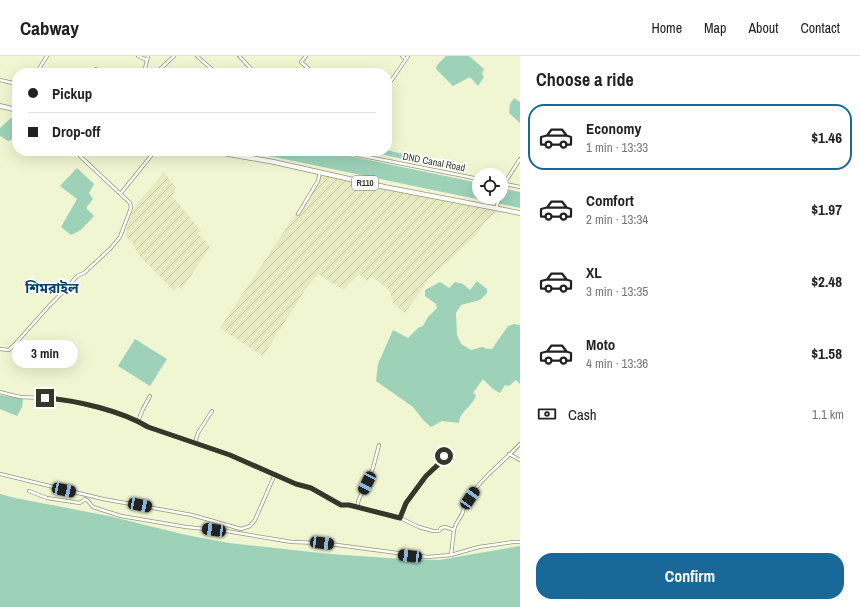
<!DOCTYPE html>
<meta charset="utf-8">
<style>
body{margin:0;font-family:"Archivo Narrow","Noto Sans Bengali",sans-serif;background:#f6f6f6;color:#202124;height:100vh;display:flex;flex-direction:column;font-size:15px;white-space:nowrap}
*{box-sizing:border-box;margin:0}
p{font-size:13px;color:#757577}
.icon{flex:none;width:22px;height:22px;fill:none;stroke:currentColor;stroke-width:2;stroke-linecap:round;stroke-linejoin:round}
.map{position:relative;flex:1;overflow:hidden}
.panel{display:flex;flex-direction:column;background:#fff;width:340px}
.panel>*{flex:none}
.banner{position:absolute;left:12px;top:12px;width:380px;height:88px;border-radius:16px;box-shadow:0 4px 16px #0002;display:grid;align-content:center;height:88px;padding:0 16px;background:#fff}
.fabs{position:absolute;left:472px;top:112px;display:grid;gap:8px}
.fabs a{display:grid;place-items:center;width:36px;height:36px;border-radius:50%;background:#fff;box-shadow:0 4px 16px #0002;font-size:20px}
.end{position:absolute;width:18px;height:18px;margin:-9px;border:5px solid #353729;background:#fff;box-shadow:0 0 0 2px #fff}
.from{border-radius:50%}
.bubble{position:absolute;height:28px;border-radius:14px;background:#fff;box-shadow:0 4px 16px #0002;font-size:13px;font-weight:800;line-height:28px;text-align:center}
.car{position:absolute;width:12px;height:24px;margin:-12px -6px;border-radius:5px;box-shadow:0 0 3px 1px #0007;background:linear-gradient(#222 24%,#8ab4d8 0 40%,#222 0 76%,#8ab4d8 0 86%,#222 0)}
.banner b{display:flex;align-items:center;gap:14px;height:38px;font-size:15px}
.banner b+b{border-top:1px solid #e0e0e0}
.banner i{width:10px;height:10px;background:#202124}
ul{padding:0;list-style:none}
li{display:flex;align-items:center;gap:12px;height:66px;margin:0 8px 6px;padding:0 8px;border:2px solid transparent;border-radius:16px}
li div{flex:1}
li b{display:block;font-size:15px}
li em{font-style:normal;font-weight:800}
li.on{border-color:#18699a}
li>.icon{width:36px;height:36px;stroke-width:1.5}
h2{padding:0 16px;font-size:18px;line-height:48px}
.pay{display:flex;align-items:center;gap:10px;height:44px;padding:0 16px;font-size:15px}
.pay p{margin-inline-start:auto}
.button{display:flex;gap:8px;margin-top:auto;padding:8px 16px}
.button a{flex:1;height:46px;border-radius:16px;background:#18699a;color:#fff;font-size:16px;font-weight:800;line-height:46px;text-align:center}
header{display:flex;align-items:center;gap:24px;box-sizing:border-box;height:56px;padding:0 20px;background:#fff;border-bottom:1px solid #e0e0e0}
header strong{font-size:19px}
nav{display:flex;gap:22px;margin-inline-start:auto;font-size:14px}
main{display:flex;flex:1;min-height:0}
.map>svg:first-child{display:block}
</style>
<header>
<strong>Cabway</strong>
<nav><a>Home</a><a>Map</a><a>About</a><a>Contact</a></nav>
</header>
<main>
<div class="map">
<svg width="520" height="551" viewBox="0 0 520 551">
<defs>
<pattern id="industrial-furrows" width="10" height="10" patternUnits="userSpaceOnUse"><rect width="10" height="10" fill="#e5eac1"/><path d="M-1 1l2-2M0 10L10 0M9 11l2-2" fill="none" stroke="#c5c9a6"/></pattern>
</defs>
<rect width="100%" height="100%" fill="#f0f5d2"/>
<g fill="url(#industrial-furrows)">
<path d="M164,116L176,132L172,140L201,175L198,178L210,191L182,233L178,230L174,235L138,198L133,187L125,180L129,164L136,149Z"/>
<path d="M322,118L496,156L485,166L477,178L429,223L405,257L393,247L390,235L372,220L367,225L359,218L343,234L318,218L305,234L263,300L220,272Z"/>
</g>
<g fill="#9dd2b9">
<path d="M446,0H469L484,13L482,18L484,21L478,30L470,21L453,30L436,13L437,9Z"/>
<path d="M514,42L520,46V67L509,57L510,48Z"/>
<path d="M11,62L17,63V82L8,85L0,80V72Z"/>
<path d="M387,94L411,100V105L367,95Z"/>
<path d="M246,95H325L479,127V141H501V132L520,136V152Z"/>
<path d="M77,112L94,128L89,137L93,143L86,152L94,160L81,174L71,179L61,171L77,143L60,130Z"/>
<path d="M477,225L487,233V237L480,244L461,249L456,257L457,279L461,288L471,294L482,291L487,293H492L508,270L514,268L520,269V328L516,324L509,330L505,329L500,337L493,333L483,323L473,337L476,339C473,351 460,354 459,367L442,365L431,371L424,365L413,351L376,325L378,308L393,274L408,282L418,272L423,270L428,261L437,252L436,248L425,240V234L440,226L449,232L455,226L463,228L470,234Z"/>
<path d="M135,283L167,303L150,330L118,310Z"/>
<path d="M0,339L23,343L22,351L17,360L0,353Z"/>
<path d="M0,438L15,442L109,460L186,479L229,487L330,498L402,503L439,504L520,490V551H0Z"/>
</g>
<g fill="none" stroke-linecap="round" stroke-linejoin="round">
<g stroke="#949777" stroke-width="4">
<g id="street">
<path d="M138,0L147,4"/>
<path d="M197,0L216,17"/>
<path d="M239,0L255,17"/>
<path d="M306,0L301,6L313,17"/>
<path d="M406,3L408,0"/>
<path d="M37,16L47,0"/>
<path d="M94,17L96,13L105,17"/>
<path d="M144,17L148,0"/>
<path d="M156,17L174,0"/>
<path d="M0,24L17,28"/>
<path d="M387,31L406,3L402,0"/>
<path d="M338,95L479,123"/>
<path d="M501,127L520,131"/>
<path d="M121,137L155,95"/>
<path d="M501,137L504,128L520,103"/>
<path d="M496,152L500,141"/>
<path d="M298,158L318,125L320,116"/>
<path d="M0,293L9,294L15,288L49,250L65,234L77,220L84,217L110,193L120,181L131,152L130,147L80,100"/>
<path d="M0,336C7,338 14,340 21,341C33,342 46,341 58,343C88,348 122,356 148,371L230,399L296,428L311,432L341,449H349L400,462L419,471L433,475H439L441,472L445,471L454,474C455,468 459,464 462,458C464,454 464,449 466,446C480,423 502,407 520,388"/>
<path d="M138,365L143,353L150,340"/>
<path d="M195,387L198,377L212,355"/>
<path d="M509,398L520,404"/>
<path d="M0,418L103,443L192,459L241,473L250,470L255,464L275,418"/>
<path d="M29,435L47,442L80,447L85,443L88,445L93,451L121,460L186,471L226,475L292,486L322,487L428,501L451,499L479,491L513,486H520"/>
<path d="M357,451L359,443L373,412L379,389"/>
<path d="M400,462L406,447L426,420L448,397"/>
<path d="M451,499L454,474"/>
</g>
</g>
<g stroke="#949777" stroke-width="5.5">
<g id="primary">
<path d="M0,50L17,54"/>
<path d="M211,95L274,106L385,131L520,157"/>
</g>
</g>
<use href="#street" stroke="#fff" stroke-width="2.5"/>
<use href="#primary" stroke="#fff" stroke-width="4"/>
</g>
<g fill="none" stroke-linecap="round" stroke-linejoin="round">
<path stroke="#353729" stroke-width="5" d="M45,342C76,344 122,355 148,371L230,399L296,428L311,432L341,449H349L400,462L406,447L426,420L440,407L444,400"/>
</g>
<g text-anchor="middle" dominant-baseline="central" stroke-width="3.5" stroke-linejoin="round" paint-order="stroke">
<rect fill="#fff" stroke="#727369" stroke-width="1" x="352" y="120" width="26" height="14" rx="3"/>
<g font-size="9" font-weight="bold" fill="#353729">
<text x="365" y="127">R110</text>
</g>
<g font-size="10" fill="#353729" stroke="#fff">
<text transform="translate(434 106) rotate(11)">DND Canal Road</text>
</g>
<g font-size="14" font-weight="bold" fill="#084163" stroke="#fff">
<text x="52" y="232">শিমরাইল</text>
</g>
</g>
</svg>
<div class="fabs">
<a><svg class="icon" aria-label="locate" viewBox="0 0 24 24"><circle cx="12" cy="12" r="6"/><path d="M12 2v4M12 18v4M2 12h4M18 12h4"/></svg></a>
</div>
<i class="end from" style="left:444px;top:400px"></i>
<i class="end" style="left:45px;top:342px"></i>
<div class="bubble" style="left:12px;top:284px;width:66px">3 min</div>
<i class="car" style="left:367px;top:427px;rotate:206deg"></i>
<i class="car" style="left:64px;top:434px;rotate:102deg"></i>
<i class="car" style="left:470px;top:442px;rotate:34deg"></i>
<i class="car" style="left:140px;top:449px;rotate:101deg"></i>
<i class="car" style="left:214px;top:474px;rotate:278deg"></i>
<i class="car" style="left:322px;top:487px;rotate:97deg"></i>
<i class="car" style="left:410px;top:500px;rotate:277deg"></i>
<div class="banner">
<b><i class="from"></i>Pickup</b>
<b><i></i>Drop-off</b>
</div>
</div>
<section class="panel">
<h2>Choose a ride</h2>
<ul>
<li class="on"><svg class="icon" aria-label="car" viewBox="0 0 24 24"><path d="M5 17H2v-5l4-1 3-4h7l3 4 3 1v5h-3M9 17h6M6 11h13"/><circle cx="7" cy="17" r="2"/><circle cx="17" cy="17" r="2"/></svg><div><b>Economy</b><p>1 min · 13:33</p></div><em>$1.46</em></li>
<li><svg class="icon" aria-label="car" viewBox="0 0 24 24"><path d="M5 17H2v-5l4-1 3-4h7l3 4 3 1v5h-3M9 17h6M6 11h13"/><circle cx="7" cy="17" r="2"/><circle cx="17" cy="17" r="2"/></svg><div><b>Comfort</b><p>2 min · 13:34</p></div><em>$1.97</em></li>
<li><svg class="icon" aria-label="car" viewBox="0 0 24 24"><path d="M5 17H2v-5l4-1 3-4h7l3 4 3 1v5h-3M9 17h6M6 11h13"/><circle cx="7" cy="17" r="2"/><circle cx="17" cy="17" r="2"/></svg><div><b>XL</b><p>3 min · 13:35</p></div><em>$2.48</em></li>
<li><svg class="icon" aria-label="car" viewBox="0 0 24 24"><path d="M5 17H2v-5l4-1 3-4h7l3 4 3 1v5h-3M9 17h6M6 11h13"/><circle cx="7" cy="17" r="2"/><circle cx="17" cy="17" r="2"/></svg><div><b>Moto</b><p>4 min · 13:36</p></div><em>$1.58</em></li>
</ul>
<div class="pay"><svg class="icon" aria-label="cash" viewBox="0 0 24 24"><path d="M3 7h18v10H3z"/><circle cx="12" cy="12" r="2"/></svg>Cash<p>1.1 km</p></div>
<div class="button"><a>Confirm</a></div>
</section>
</main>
